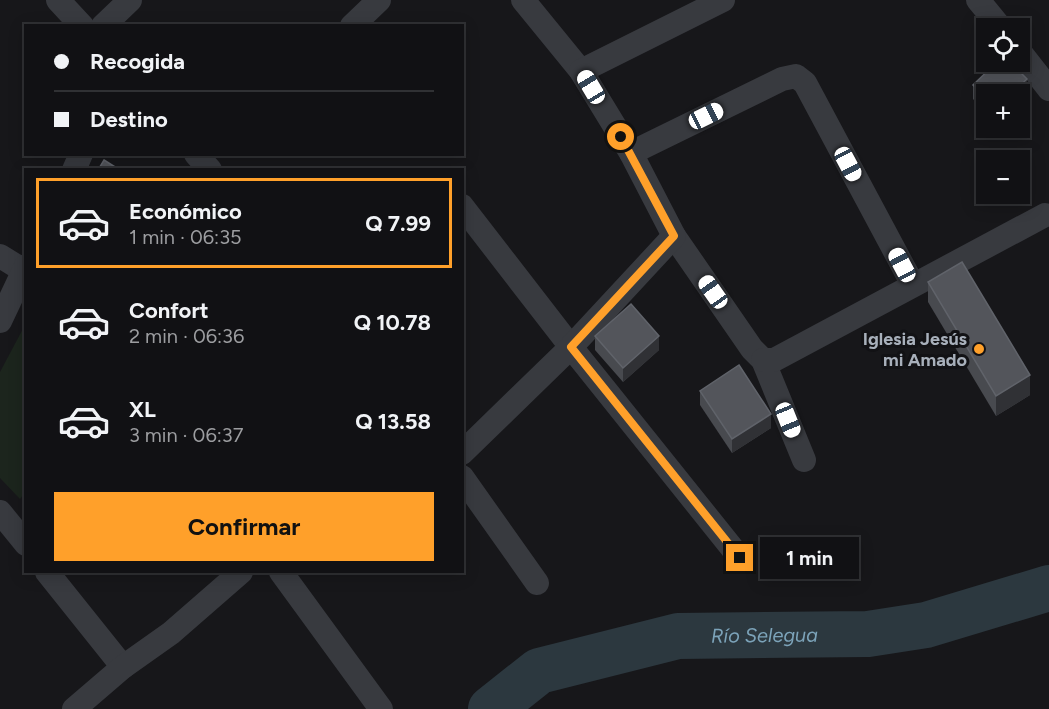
<!DOCTYPE html>
<html lang="es">
<meta charset="utf-8">
<style>
body{margin:0;font-family:Figtree,sans-serif;background:#1e1f22;color:#f1f3f6;height:100vh;display:flex;flex-direction:column;font-size:22px;white-space:nowrap}
*{box-sizing:border-box;margin:0}
p{font-size:20px;color:#9c9da0}
.icon{flex:none;width:33px;height:33px;fill:none;stroke:currentColor;stroke-width:2;stroke-linecap:round;stroke-linejoin:round}
.map{position:relative;flex:1;overflow:hidden}
.drawer{position:absolute;left:24px;top:168px;width:440px;height:405px;display:flex;flex-direction:column;background:#111114;border-radius:0px;box-shadow:0 3px 15px #0003,0 0 0 2px #303134}
.drawer>*{flex:none}
.guide{position:absolute;left:24px;top:24px;width:440px;height:132px;border-radius:0px;box-shadow:0 3px 15px #0003,0 0 0 2px #303134;display:grid;align-content:center;height:132px;padding:0 30px;background:#111114}
.fabs{position:absolute;left:976px;top:18px;display:grid;gap:12px}
.fabs a{display:grid;place-items:center;width:54px;height:54px;border-radius:0px;background:#111114;box-shadow:0 3px 15px #0003,0 0 0 2px #303134;font-size:30px}
.end{position:absolute;width:27px;height:27px;margin:-14px;border:8px solid #ffa02a;background:#111;box-shadow:0 0 0 3px #111}
.from{border-radius:50%}
.bubble{position:absolute;height:42px;border-radius:0px;background:#111114;box-shadow:0 3px 15px #0003,0 0 0 2px #303134;font-size:20px;font-weight:700;line-height:42px;text-align:center}
.car{position:absolute;width:18px;height:36px;margin:-18px -9px;border-radius:8px;box-shadow:0 0 4px 2px #0007;background:linear-gradient(#fff 24%,#345 0 40%,#fff 0 76%,#345 0 86%,#fff 0)}
.guide b{display:flex;align-items:center;gap:21px;height:57px;font-size:22px}
.guide b+b{border-top:2px solid #303134}
.guide i{width:15px;height:15px;background:#f1f3f6}
ul{padding:10px 0 0;list-style:none}
li{display:flex;align-items:center;gap:18px;height:90px;margin:0 12px 9px;padding:0 18px;border:3px solid transparent;border-radius:0px}
li div{flex:1}
li b{display:block;font-size:22px}
li em{font-style:normal;font-weight:700}
li.current{border-color:#ffa02a}
li>.icon{width:54px;height:54px;stroke-width:1.5}
.button{display:flex;gap:12px;margin-top:auto;padding:12px 30px}
.button a{flex:1;height:69px;border-radius:0px;background:#ffa02a;color:#111;font-size:24px;font-weight:700;line-height:69px;text-align:center}
.map>svg:first-child{display:block}
</style>
<div class="map">
<svg width="1049" height="709" viewBox="0 0 1049 709">
<rect width="100%" height="100%" fill="#17171a"/>
<path fill="#1c251d" d="M25,325L26,491L20,499L0,478V372Z"/>
<g fill="none" stroke-linecap="round" stroke-linejoin="round">
<path stroke="#2c383f" stroke-width="46" id="s1" d="M491,709L539,671L678,636L868,634L926,625L1049,588"/>
<g stroke="#383a3f" stroke-width="24">
<path d="M58,0L82,26"/>
<path d="M523,0L581,71L631,153L674,236L752,349L763,360L804,460"/>
<path d="M978,0L1001,28"/>
<path d="M103,26L130,0"/>
<path d="M352,26L379,0"/>
<path d="M1020,52L1049,89"/>
<path d="M581,71L723,0"/>
<path d="M631,153L782,79L796,76L805,83L913,285"/>
<path d="M196,154L210,170"/>
<path d="M74,170L81,154"/>
<path d="M462,206L571,347L740,558"/>
<path d="M0,256L26,272"/>
<path d="M0,321L26,266"/>
<path d="M763,360H774L1045,215"/>
<path d="M462,453L571,347L674,236"/>
<path d="M462,477L537,583"/>
<path d="M0,512L26,544"/>
<path d="M47,572L123,667"/>
<path d="M281,572L381,709"/>
<path d="M74,709L123,667L171,633L241,572"/>
</g>
</g>
<g fill="#484a4f">
<path d="M973,85L1027,93L1020,100V94H987V113L973,99Z"/>
<path d="M928,282L1030,395L996,416L928,302Z"/>
<path d="M595,336L659,350L623,382L595,350Z"/>
<path d="M700,391L771,428L732,453L700,405Z"/>
</g>
<g fill="#303135">
<path d="M1027,79V93L1020,100V94H1011Z"/>
<path d="M659,336V350L623,382V368Z"/>
<path d="M1030,375V395L996,416V396Z"/>
<path d="M771,414V428L732,453V439Z"/>
</g>
<g fill="#53555b" stroke="#60636a" stroke-width="1.5">
<path d="M997,62H1010L1027,79L1011,94H987V99L973,85Z"/>
<path d="M104,160L120,170H98Z"/>
<path d="M962,262L1030,375L996,396L928,282Z"/>
<path d="M631,304L659,336L623,368L595,336Z"/>
<path d="M739,365L771,414L732,439L700,391Z"/>
</g>
<g fill="none" stroke-linecap="round" stroke-linejoin="round">
<path stroke="#ffa02a" stroke-width="8" d="M621,137L674,236L571,347L740,558"/>
</g>
<circle fill="#ffa02a" stroke="#121215" stroke-width="2" cx="979" cy="349" r="6"/>
<g text-anchor="middle" dominant-baseline="central" stroke-width="6" stroke-linejoin="round" paint-order="stroke">
<g font-size="18" font-weight="bold" fill="#a8b0bb" stroke="#121215" text-anchor="end">
<text x="967" y="339">Iglesia Jesús<tspan x="967" dy="21">mi Amado</tspan></text>
</g>
<g font-size="20" font-style="italic" fill="#7ca3b9" stroke="#121215">
<text stroke="none"><textPath href="#s1" startOffset="291">Río Selegua</textPath></text>
</g>
</g>
</svg>
<div class="fabs">
<a><svg class="icon" aria-label="locate" viewBox="0 0 24 24"><circle cx="12" cy="12" r="6"/><path d="M12 2v4M12 18v4M2 12h4M18 12h4"/></svg></a>
<a>+</a>
<a>−</a>
</div>
<i class="end from" style="left:621px;top:137px"></i>
<i class="end" style="left:740px;top:558px"></i>
<div class="bubble" style="left:760px;top:537px;width:99px">1 min</div>
<i class="car" style="left:591px;top:87px;rotate:329deg"></i>
<i class="car" style="left:706px;top:116px;rotate:64deg"></i>
<i class="car" style="left:848px;top:164px;rotate:152deg"></i>
<i class="car" style="left:902px;top:265px;rotate:332deg"></i>
<i class="car" style="left:713px;top:292px;rotate:325deg"></i>
<i class="car" style="left:788px;top:420px;rotate:158deg"></i>
<div class="guide">
<b><i class="from"></i>Recogida</b>
<b><i></i>Destino</b>
</div>
<section class="drawer">
<ul>
<li class="current"><svg class="icon" aria-label="car" viewBox="0 0 24 24"><path d="M5 17H2v-5l4-1 3-4h7l3 4 3 1v5h-3M9 17h6M6 11h13"/><circle cx="7" cy="17" r="2"/><circle cx="17" cy="17" r="2"/></svg><div><b>Económico</b><p>1 min · 06:35</p></div><em>Q 7.99</em></li>
<li><svg class="icon" aria-label="car" viewBox="0 0 24 24"><path d="M5 17H2v-5l4-1 3-4h7l3 4 3 1v5h-3M9 17h6M6 11h13"/><circle cx="7" cy="17" r="2"/><circle cx="17" cy="17" r="2"/></svg><div><b>Confort</b><p>2 min · 06:36</p></div><em>Q 10.78</em></li>
<li><svg class="icon" aria-label="car" viewBox="0 0 24 24"><path d="M5 17H2v-5l4-1 3-4h7l3 4 3 1v5h-3M9 17h6M6 11h13"/><circle cx="7" cy="17" r="2"/><circle cx="17" cy="17" r="2"/></svg><div><b>XL</b><p>3 min · 06:37</p></div><em>Q 13.58</em></li>
</ul>
<div class="button"><a>Confirmar</a></div>
</section>
</div>
